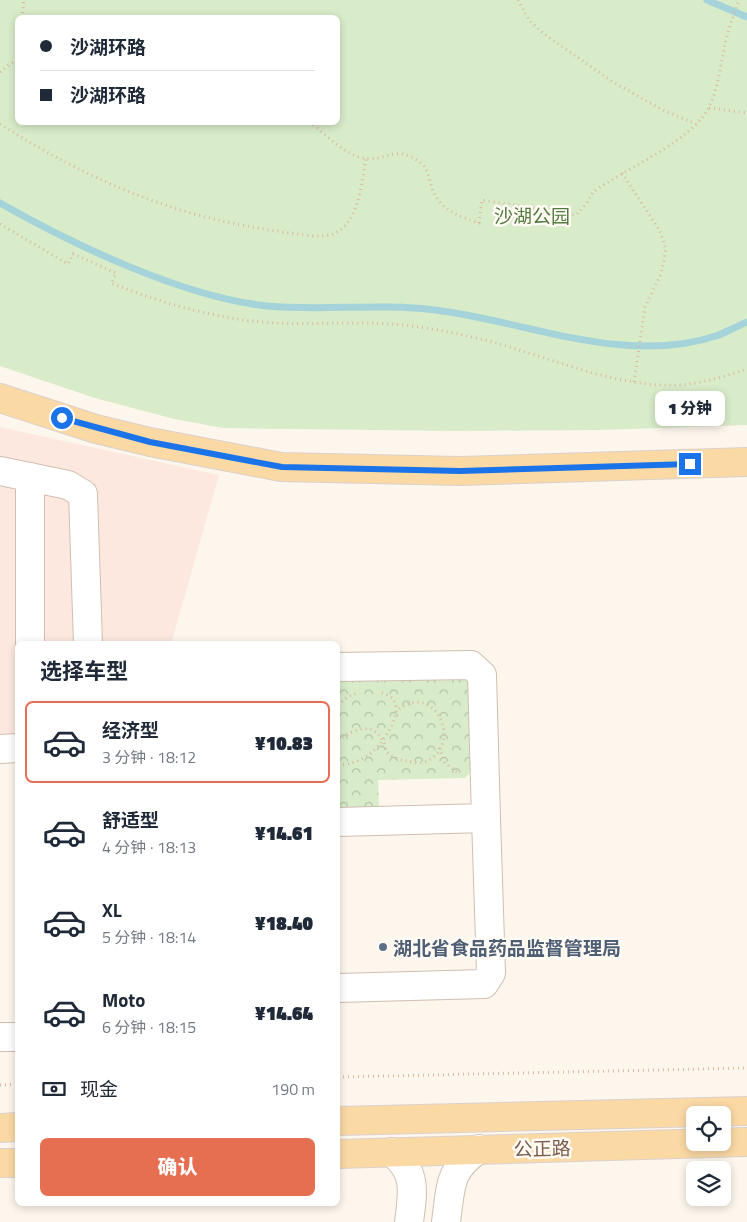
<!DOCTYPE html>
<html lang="zh">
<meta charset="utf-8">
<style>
body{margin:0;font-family:"Titillium Web","Noto Sans SC",sans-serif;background:#f6f6f7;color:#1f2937;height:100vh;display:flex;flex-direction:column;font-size:19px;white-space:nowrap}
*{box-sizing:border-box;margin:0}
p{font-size:16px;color:#747a83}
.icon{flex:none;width:28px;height:28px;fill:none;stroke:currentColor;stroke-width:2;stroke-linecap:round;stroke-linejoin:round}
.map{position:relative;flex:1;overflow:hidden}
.panel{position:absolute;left:15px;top:641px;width:325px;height:565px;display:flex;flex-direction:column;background:#fff;border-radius:8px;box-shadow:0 2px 8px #0003}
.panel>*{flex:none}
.hud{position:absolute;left:15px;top:15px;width:325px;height:110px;border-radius:8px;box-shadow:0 2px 8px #0003;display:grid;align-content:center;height:110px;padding:0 25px;background:#fff}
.buttons{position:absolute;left:686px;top:1106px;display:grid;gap:10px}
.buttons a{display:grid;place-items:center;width:45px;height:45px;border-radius:8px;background:#fff;box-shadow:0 2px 8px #0003;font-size:25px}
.end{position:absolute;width:22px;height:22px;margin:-11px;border:6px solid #1a73e8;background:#fff;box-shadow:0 0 0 2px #fff}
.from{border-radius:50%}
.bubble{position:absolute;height:35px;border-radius:8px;background:#fff;box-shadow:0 2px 8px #0003;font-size:16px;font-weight:800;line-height:35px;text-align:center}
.hud b{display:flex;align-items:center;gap:18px;height:48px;font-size:19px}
.hud b+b{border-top:1px solid #e0e1e3}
.hud i{width:12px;height:12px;background:#1f2937}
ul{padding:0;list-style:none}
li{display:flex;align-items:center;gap:15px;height:82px;margin:0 10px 8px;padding:0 15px;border:2px solid transparent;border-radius:8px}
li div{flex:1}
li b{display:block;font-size:19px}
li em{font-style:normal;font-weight:800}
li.current{border-color:#e76f51}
li>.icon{width:45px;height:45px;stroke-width:1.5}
h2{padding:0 25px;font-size:22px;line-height:60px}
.pay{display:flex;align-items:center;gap:12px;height:55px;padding:0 25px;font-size:19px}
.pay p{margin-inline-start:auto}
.cta{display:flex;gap:10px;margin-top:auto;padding:10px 25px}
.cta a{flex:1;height:58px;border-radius:8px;background:#e76f51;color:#fff;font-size:20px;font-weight:800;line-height:58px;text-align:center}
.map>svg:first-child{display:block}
</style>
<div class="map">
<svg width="747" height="1222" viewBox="0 0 747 1222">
<defs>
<pattern id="forest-crowns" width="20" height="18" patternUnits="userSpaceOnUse" patternTransform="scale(1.25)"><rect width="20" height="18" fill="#d8ecc9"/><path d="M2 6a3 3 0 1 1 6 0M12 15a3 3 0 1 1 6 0" fill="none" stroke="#b4c2a5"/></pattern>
</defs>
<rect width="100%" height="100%" fill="#fdf6ec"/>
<path fill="#fde8e0" d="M0,427L219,475L171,644H18L17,735H0Z"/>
<path fill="url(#forest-crowns)" d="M466,674L474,685L477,765L465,778L378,780L379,809L338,810V676Z"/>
<path fill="#d8ecc9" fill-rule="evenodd" d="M0,0H747V425L598,430L456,431L223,428L174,419L95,398L0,366ZM18,18H338V122H18Z"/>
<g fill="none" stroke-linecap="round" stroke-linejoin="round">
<g stroke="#a5d3da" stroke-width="7">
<path d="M707,0L747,17"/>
<path d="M0,203C74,245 183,297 267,306C323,311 379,303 435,310C527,321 625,367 719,335C728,331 738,326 747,322"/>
</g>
<g stroke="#d1beb0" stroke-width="30">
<g id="minor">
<path d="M0,471L68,485L83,494L88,644"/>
<path d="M30,477V642"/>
<path d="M338,667L471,665L482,675L486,818"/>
<path d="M0,749L18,748"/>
<path d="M338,822L486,818L491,973L484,984L338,988"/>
<path d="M0,1037H18"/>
<path d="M392,1152C417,1173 413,1191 409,1222"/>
<path d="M446,1222C451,1187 448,1170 479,1149"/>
</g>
</g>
<g stroke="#dad1cd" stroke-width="30">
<g id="major">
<path d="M0,398L96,429L150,442L281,467L460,471L747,462"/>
<path d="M338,1121L747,1111"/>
<path d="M0,1128L18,1127"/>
<path d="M338,1154L747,1142"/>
<path d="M0,1163H18"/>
</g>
</g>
<g stroke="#d9b8a5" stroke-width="3" stroke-dasharray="1 4" stroke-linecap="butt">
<path d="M518,0L529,20L544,34L613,82L661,109L696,124"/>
<path d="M22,18L24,0"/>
<path d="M0,72L18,58"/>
<path d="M709,108L747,113"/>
<path d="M309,122C325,133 340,151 359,157C385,165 393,142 421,163C429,169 429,182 433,191C441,210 460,217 479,223L482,200L576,215L587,203L593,192C623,170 694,140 709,107C719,86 721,62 726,40C729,26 735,13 739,0"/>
<path d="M0,124C91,182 177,218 284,232C301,234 324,241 339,231C359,218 362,181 366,159"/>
<path d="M622,173L660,231L666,249L661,274L645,307L634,382"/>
<path d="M0,224L68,264L73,254L116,273L111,283C164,304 219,320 276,323C321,325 367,320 412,326C447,331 482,338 516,349C569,365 625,388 681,385C704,383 726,376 747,369"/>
<path d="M338,705L349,696L358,693"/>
<path d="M338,740C354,730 371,720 383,741C385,744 385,749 387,752C392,758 401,760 408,761C414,763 421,764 427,761C465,742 432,678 396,712"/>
<path d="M439,748L445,763L459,774"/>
<path d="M338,766C349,764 358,762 367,756C380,748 401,718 395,703C393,696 385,694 379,692"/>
<path d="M338,1077L747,1068"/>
<path d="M0,1085L18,1084"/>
</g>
<use href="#minor" stroke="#fff" stroke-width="28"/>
<use href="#major" stroke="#fbd9a5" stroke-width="28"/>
</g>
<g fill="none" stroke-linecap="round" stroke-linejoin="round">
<path stroke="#1a73e8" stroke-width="6" d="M62,418L150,442L282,467L460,471L690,464"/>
</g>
<circle fill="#5c6f8a" stroke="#fffaf3" stroke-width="2" cx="383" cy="947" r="5"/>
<g text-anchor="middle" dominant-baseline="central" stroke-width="5" stroke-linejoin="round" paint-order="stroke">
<g font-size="19" fill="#537a41" stroke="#fffaf3">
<text x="532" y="215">沙湖公园</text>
</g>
<g font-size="19" font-weight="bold" fill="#4e5e75" stroke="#fffaf3" text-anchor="start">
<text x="393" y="947">湖北省食品药品监督管理局</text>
</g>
<g font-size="19" fill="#7a5c4d" stroke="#fffaf3">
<text transform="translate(542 1148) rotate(-1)">公正路</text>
</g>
</g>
</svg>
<div class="buttons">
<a><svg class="icon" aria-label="locate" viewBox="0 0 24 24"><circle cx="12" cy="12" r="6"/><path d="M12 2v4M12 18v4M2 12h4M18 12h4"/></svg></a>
<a><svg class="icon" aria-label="layers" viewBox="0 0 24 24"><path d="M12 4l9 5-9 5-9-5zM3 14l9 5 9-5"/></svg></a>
</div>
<i class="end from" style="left:62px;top:418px"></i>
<i class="end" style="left:690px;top:464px"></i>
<div class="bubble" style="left:655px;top:391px;width:70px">1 分钟</div>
<div class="hud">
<b><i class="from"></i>沙湖环路</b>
<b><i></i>沙湖环路</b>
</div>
<section class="panel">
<h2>选择车型</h2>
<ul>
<li class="current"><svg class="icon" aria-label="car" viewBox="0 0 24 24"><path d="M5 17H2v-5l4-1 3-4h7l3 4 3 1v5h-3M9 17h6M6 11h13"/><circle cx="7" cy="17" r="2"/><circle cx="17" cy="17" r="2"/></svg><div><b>经济型</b><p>3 分钟 · 18:12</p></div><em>¥10.83</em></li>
<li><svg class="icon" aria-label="car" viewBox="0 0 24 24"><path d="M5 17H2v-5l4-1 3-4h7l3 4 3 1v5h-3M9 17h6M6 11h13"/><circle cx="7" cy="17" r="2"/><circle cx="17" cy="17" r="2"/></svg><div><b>舒适型</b><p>4 分钟 · 18:13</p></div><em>¥14.61</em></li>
<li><svg class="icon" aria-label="car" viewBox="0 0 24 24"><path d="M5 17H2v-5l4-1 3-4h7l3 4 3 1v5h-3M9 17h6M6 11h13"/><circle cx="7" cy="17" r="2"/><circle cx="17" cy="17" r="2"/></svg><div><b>XL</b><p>5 分钟 · 18:14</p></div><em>¥18.40</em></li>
<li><svg class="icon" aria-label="car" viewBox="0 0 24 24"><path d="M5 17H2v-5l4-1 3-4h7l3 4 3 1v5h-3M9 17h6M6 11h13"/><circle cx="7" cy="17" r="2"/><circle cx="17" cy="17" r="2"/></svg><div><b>Moto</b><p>6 分钟 · 18:15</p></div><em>¥14.64</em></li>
</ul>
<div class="pay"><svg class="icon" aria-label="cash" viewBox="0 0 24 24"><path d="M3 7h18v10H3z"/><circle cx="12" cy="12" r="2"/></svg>现金<p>190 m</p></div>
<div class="cta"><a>确认</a></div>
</section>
</div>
